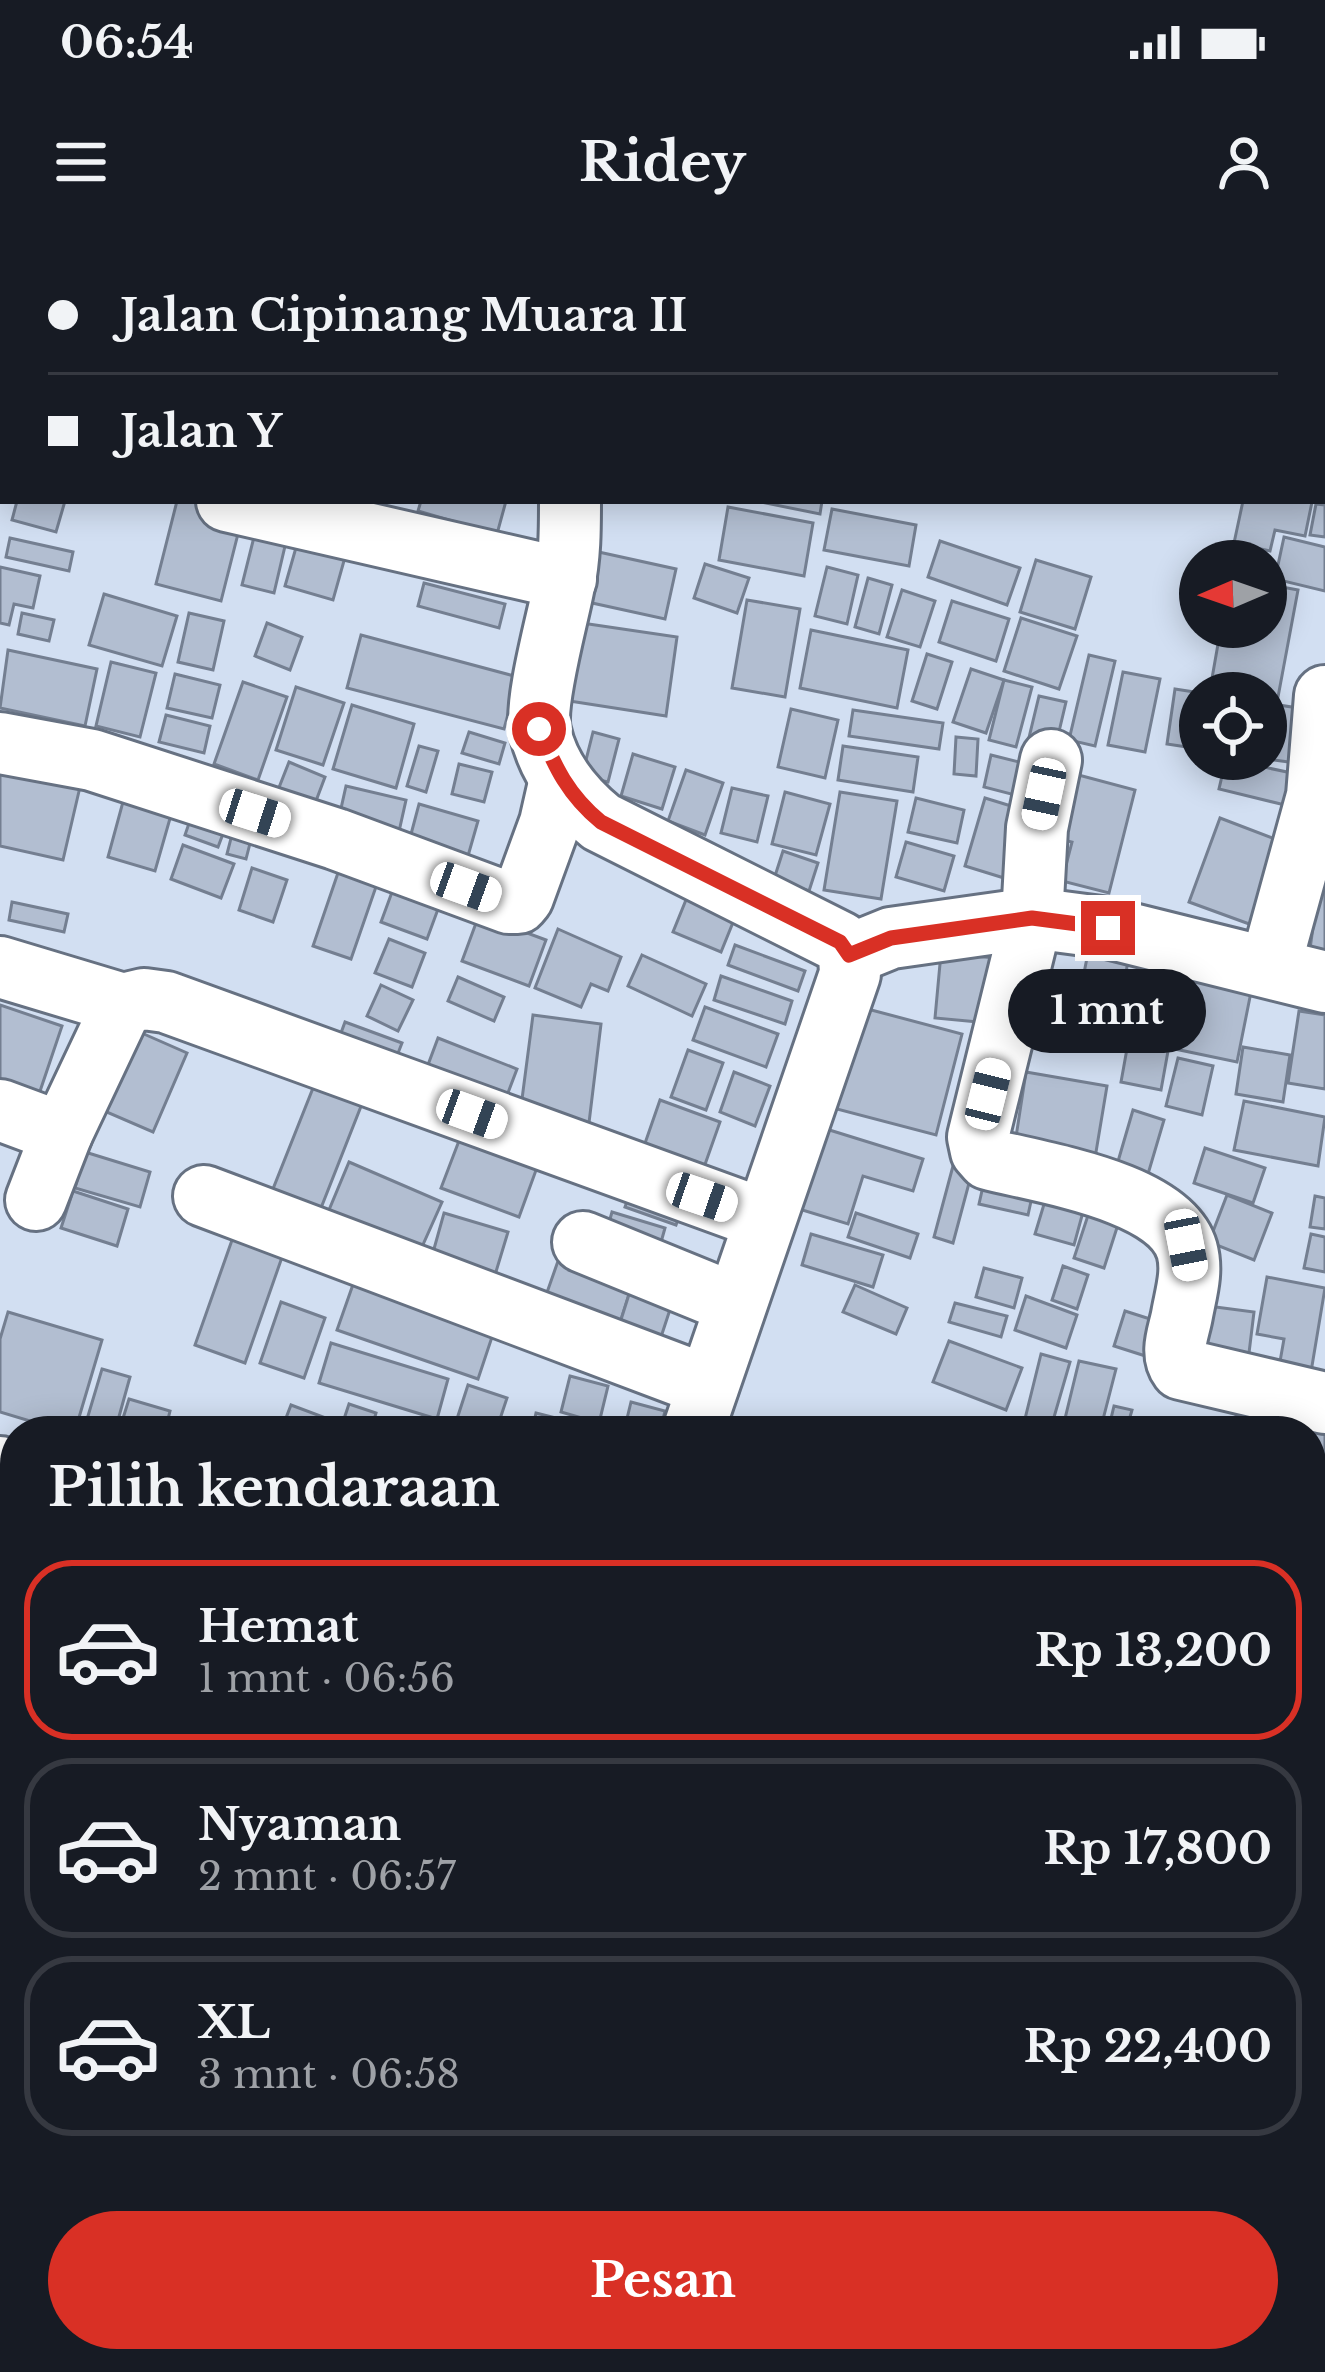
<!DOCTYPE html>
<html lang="id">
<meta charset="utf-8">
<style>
body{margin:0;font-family:"Libre Baskerville",serif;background:#242831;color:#f1f3f6;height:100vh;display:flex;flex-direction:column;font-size:45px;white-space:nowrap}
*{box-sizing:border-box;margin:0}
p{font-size:39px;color:#9ea1a6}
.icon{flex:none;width:66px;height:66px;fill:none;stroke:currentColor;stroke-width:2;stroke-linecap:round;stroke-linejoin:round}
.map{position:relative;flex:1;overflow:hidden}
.sheet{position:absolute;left:0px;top:1176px;width:1326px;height:957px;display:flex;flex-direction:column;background:#171b24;border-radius:48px 48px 0 0;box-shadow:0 6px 30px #0003}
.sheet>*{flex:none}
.hud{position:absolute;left:0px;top:0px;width:1326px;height:264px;box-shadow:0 6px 30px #0003;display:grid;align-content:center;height:264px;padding:0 48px;background:#171b24}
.needle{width:78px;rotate:268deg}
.controls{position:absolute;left:1179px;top:300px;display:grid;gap:24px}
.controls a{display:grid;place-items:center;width:108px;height:108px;border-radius:50%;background:#171b24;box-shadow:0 6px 30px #0003;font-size:60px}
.end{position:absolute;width:54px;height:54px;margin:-27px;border:15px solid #d93025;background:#fff;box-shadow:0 0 0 6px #fff}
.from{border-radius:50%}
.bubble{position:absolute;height:84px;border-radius:42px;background:#171b24;box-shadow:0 6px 30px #0003;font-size:39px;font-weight:700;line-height:84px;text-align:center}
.car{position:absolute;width:36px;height:72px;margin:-36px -18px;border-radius:15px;box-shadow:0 0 9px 3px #0007;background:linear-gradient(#fff 24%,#345 0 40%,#fff 0 76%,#345 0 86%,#fff 0)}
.hud b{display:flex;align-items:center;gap:42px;height:114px;font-size:45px}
.hud b+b{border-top:3px solid #363941}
.hud i{width:30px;height:30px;background:#f1f3f6}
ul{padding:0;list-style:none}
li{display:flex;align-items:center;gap:36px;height:180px;margin:0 24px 18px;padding:0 24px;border:6px solid #363941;border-radius:48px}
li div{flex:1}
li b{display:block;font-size:45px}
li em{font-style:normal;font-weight:700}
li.on{border-color:#d93025}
li>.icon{width:108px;height:108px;stroke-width:1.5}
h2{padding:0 48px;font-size:54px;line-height:144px}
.cta{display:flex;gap:24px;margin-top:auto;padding:24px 48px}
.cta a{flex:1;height:138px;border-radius:72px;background:#d93025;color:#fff;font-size:48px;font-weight:700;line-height:138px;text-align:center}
.status{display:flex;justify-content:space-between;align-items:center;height:84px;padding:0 60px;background:#171b24;direction:ltr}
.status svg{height:33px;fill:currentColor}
header{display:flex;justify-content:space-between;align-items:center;height:156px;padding:0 48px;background:#171b24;font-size:54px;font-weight:700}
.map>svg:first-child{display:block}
</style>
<div class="status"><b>06:54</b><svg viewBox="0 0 49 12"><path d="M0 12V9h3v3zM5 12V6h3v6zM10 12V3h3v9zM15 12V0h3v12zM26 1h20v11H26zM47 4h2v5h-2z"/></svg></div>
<header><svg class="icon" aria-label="menu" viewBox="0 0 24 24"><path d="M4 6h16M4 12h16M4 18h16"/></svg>Ridey<svg class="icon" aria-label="person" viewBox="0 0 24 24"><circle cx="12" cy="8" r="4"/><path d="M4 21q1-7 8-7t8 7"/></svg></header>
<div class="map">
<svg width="1325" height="2132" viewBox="0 0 1325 2132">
<rect width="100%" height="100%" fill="#d2dff2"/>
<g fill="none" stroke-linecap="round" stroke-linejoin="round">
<g stroke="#96aac8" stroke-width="72">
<path d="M345,0L353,3"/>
<path d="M760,0L768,3"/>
<path d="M1323,97L1325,96"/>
</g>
</g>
<g fill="#b2bed1" stroke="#747f91" stroke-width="3">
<path d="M1157,0H1250L1251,2L1157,3Z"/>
<path d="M1258,0H1325V59L1323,3Z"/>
<path d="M17,261H65L56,292L12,280Z"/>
<path d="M177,261H210L244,270L221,361L156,344Z"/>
<path d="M421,261H506L497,294L418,271Z"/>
<path d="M756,261H822L820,274Z"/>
<path d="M1243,261L1312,262L1305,296L1275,290L1270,311L1234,303Z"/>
<path d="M1316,264L1325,265V297L1310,295Z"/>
<path d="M728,267L813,283L804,336L719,320Z"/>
<path d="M832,269L916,285L909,326L824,310Z"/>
<path d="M258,281L289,289L274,353L242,345Z"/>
<path d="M301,290L349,303L333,360L285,346Z"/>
<path d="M1284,297L1325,307V351L1275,339Z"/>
<path d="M10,298L73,312L69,331L6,317Z"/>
<path d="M940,301L1020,328L1007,365L928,337Z"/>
<path d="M585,309L676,329L665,379L574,359Z"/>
<path d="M1036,320L1091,337L1075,389L1020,372Z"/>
<path d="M705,324L749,338L737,373L694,358Z"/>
<path d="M0,327L40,336L33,368L14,364L9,385L0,383Z"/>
<path d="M827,327L858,335L847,384L815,376Z"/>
<path d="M868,338L892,345L879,394L855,387Z"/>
<path d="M424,343L505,364L499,388L418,366Z"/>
<path d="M1266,344L1298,350L1278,457L1211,444L1221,387H1266Z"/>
<path d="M902,350L935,361L920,407L887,397Z"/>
<path d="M104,354L177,376L162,426L89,405Z"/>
<path d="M747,360L800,369L785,457L732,448Z"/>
<path d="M952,361L1009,379L996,421L939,402Z"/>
<path d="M22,373L54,380L49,401L18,394Z"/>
<path d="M189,373L224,381L213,430L178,422Z"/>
<path d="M1021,378L1077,396L1059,449L1004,431Z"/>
<path d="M575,382L677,397L666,476L563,460Z"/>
<path d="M267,383L302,397L290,430L255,416Z"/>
<path d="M811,390L908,410L897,468L800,448Z"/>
<path d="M361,395L518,437L504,489L347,448Z"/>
<path d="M8,410L97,429L85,486L0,468Z"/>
<path d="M927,414L952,422L937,469L912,461Z"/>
<path d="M1089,415L1115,421L1095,506L1069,500Z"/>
<path d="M111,422L156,433L140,497L96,486Z"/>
<path d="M971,429L1004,440L986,493L953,482Z"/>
<path d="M1123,432L1160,439L1145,512L1108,505Z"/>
<path d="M175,434L220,445L212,478L167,468Z"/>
<path d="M1004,440L1032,447L1016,507L989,500Z"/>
<path d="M243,442L287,457L258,540L214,524Z"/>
<path d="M296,447L344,463L323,525L276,510Z"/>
<path d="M1175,449L1201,453L1200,509L1167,504Z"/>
<path d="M1039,456L1066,462L1053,517L1026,510Z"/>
<path d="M1266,463L1311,470L1304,524L1266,519Z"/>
<path d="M352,465L414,484L396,548L333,529Z"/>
<path d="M791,469L838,480L825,538L778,527Z"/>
<path d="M853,470L943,483L939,509L849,496Z"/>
<path d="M166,475L210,486L204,513L159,502Z"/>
<path d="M469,492L505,503L499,524L462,513Z"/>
<path d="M593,492L619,499L608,542L582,536Z"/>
<path d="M956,497L978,499L976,536L954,534Z"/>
<path d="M419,506L438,511L426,552L407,546Z"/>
<path d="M843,506L918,517L913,552L838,540Z"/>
<path d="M633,514L675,527L662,569L621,556Z"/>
<path d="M991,515L1031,525L1023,557L984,547Z"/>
<path d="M4,516L83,534L63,620L0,606V534Z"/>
<path d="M1226,519L1301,535L1293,567L1219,549Z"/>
<path d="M289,522L325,537L308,582L271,568Z"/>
<path d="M459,524L492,532L484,562L452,554Z"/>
<path d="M1056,529L1135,550L1109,653L1062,641L1072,602L1039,594Z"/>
<path d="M686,530L723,543L705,595L668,581Z"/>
<path d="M346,546L406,560L398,596L338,582Z"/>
<path d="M127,547L175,561L155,631L108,617Z"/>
<path d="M732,548L768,556L757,602L721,593Z"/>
<path d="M785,552L830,564L816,615L772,604Z"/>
<path d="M840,552L897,561L881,659L824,650Z"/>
<path d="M198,557L232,570L218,607L185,595Z"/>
<path d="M916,558L964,570L957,603L908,592Z"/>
<path d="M985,558L1037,574L1017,642L965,626Z"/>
<path d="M419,564L478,581L464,630L406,613Z"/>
<path d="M238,571L257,576L246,619L227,614Z"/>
<path d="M1220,578L1283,602L1252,685L1189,662Z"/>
<path d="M906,602L954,616L944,651L896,637Z"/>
<path d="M183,605L234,624L221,658L171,639Z"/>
<path d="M783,611L818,623L809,651L774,639Z"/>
<path d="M340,627L378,641L351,719L313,706Z"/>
<path d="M252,628L287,640L273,682L239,670Z"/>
<path d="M1319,643L1325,644V711L1310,709Z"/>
<path d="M395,644L441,661L427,699L381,682Z"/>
<path d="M690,650L738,670L721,712L673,692Z"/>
<path d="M12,662L68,674L64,692L9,680Z"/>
<path d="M479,675L546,700L529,746L462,721Z"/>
<path d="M558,689L621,717L608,751L591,744L581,767L535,748Z"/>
<path d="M389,699L425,713L412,747L375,733Z"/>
<path d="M1090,703L1130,710L1122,755L1081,748Z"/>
<path d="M735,705L805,731L798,751L728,725Z"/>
<path d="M941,713L1006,719L1000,784L935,778Z"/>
<path d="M642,715L706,744L692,776L628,746Z"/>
<path d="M1146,724L1179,731L1167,789L1135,782Z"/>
<path d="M721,736L792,761L785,784L714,760Z"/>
<path d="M458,737L504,757L494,781L448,761Z"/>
<path d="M1189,740L1251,752L1237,822L1175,809Z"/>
<path d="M381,745L413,760L398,791L367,776Z"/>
<path d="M1035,746L1111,761L1101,810L1026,795Z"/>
<path d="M0,765L62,786L37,860L0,848Z"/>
<path d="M705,767L778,794L766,827L693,800Z"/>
<path d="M860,767L962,794L936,895L833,868Z"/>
<path d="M1299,771L1325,775V849L1288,843Z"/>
<path d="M533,775L601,784L588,891L519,882Z"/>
<path d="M345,782L402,803L393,826L337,804Z"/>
<path d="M128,787L187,813L153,892L95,867Z"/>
<path d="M1130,792L1170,800L1161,850L1121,842Z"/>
<path d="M438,798L517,829L498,879L419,849Z"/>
<path d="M1243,807L1290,815L1283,862L1236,854Z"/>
<path d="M688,810L723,823L706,870L671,857Z"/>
<path d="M1178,818L1213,826L1202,875L1166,866Z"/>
<path d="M734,832L770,846L755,886L720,872Z"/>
<path d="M1026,832L1107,846L1094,924L1014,910Z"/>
<path d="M319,833L367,851L319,973L271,954Z"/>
<path d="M660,860L720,882L703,930L643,909Z"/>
<path d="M1244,861L1325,877L1318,926L1234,910Z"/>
<path d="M1133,870L1164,880L1143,951L1112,942Z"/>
<path d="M823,888L923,919L913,951L863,936L848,984L799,969Z"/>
<path d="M462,893L539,922L519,977L441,948Z"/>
<path d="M1205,908L1265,928L1253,963L1194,943Z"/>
<path d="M85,912L150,932L140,967L75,948Z"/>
<path d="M349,922L442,962L421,1009L329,970Z"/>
<path d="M953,926L972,932L953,1003L934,997Z"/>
<path d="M986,933L1035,943L1028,975L979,964Z"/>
<path d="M633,944L684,963L676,985L625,967Z"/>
<path d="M73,951L128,969L117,1006L61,988Z"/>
<path d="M1048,951L1086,961L1074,1005L1035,994Z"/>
<path d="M1227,955L1272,973L1254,1020L1209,1002Z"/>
<path d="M1315,956L1325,958V989L1310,987Z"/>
<path d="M1093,960L1123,969L1104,1028L1074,1018Z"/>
<path d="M612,972L665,988L658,1013L605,997Z"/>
<path d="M444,973L508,992L495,1035L432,1016Z"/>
<path d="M856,973L918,994L910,1018L848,997Z"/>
<path d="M237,986L287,1003L245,1123L195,1105Z"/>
<path d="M811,994L883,1015L873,1047L802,1025Z"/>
<path d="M1311,994L1325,997V1032L1304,1028Z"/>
<path d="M564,1004L637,1029L619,1086L544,1061Z"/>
<path d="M1063,1026L1088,1035L1077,1069L1052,1060Z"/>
<path d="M984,1028L1022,1038L1014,1068L976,1057Z"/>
<path d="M637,1029L679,1042L660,1100L619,1086Z"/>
<path d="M356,1036L496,1085L478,1139L337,1090Z"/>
<path d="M1267,1037L1325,1048L1308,1150L1276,1144L1284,1099L1257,1094Z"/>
<path d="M855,1045L907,1068L896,1094L843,1072Z"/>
<path d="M1026,1056L1077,1075L1066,1108L1015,1090Z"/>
<path d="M281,1062L325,1078L304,1138L260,1123Z"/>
<path d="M955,1063L1007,1076L1001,1097L949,1082Z"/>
<path d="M1208,1066L1254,1072L1249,1113L1203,1107Z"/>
<path d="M1125,1071L1169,1085L1158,1120L1114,1106Z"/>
<path d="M8,1072L102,1100L75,1191H63L0,1172V1099Z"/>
<path d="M949,1101L1022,1128L1006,1170L933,1142Z"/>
<path d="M331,1103L448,1139L437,1179L319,1143Z"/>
<path d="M1041,1114L1070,1122L1050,1191H1022Z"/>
<path d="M1079,1121L1116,1129L1100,1191H1062Z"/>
<path d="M102,1129L130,1137L115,1191L85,1186Z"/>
<path d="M570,1136L608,1146L599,1183L561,1172Z"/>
<path d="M468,1145L507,1158L496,1191L456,1182Z"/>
<path d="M1241,1157L1291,1170L1286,1191H1232Z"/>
<path d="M129,1159L170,1171L165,1191H119Z"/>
<path d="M631,1162L665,1171L660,1191H624Z"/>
<path d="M349,1164L376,1173L371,1191H340Z"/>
<path d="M291,1165L334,1181L330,1191H281Z"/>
<path d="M1114,1166L1132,1170L1126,1191H1108Z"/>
<path d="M1300,1168L1325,1174V1222L1311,1219V1191H1295Z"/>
<path d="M536,1173L607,1191H532Z"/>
<path d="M1311,1230L1324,1233L1311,1282Z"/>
<path d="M0,1344L15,1348V1384L0,1379Z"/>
<path d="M1311,1348L1322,1352L1311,1390Z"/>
<path d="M1311,1453L1325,1458V1474L1314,1505Z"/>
<path d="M1311,1512L1325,1518V1557L1320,1570L1311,1567Z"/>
<path d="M0,1639L9,1641L0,1692Z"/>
<path d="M1311,1654L1325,1657V1715L1320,1747L1311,1746Z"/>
<path d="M8,1695L15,1697V1773L0,1769V1729Z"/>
<path d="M0,1804L15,1806V1874L0,1872Z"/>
<path d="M0,1896L15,1898V1971L0,1969Z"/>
<path d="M1325,2051V2113L1316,2111Z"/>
<path d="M74,2118H136L128,2132H96Z"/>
<path d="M176,2118H220L214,2132H188L173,2126Z"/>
<path d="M241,2118H270L300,2125L298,2132H238Z"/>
<path d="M472,2118H490L523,2132H469Z"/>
<path d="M633,2118H674L671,2130L632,2121Z"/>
<path d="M709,2118H805L802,2132H767Z"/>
<path d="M938,2118H1021L1017,2132H941L935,2130Z"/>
<path d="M1047,2118L1091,2119L1090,2132H1046Z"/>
<path d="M1164,2118H1212L1211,2132L1163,2130Z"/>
</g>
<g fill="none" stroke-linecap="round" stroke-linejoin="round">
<g stroke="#667182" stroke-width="66">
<g id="minor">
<path d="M917,0V3"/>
<path d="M1082,0L1083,3"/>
<path d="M569,3V0"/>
<path d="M227,261L566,339"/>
<path d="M570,261C570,288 570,318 564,345C558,378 534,461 540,491C548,528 573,559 601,582L840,702L849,715L850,734L693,1191"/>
<path d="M0,503L92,520L336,599L509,663H518L523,657L550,583L560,539"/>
<path d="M1051,520L1037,588L1032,678L978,897L981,911L988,919C1041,933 1170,951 1187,1010C1193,1032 1186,1053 1182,1075C1179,1092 1169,1113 1181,1129L1325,1163"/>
<path d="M849,715L891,698L1032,678L1108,688L1325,742"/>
<path d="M0,727L123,764L144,759L166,762L763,979"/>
<path d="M1270,727L1317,556L1325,456"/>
<path d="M0,870L62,893L123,764"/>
<path d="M204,956L708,1146"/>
<path d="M36,960L62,893"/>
<path d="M583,1002L735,1064"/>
<path d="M0,1227L15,1233"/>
<path d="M15,1441V1451"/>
<path d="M1311,1600H1325"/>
<path d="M0,1788L15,1790"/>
<path d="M1311,1860L1325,1837"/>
<path d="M517,2118L553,2125"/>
<path d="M868,2118L911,2128"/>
<path d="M433,2132L434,2118"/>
</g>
</g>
<use href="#minor" stroke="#fff" stroke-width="60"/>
</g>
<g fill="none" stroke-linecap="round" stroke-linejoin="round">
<path stroke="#d93025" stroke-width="15" d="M539,489C555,527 568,555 601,582L840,702L849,715L891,698L1032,678L1108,688"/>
</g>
</svg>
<div class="controls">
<a><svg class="needle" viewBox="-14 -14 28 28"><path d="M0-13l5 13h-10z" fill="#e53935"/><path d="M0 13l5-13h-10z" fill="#9ea1a6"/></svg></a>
<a><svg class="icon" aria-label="locate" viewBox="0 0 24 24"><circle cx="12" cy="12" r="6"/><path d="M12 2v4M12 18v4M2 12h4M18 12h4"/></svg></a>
</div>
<i class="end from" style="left:539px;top:489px"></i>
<i class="end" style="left:1108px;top:688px"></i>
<div class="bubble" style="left:1008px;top:729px;width:198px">1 mnt</div>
<i class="car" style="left:1044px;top:554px;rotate:192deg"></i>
<i class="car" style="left:255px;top:573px;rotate:108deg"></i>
<i class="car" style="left:466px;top:647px;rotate:110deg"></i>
<i class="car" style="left:988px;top:854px;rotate:14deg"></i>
<i class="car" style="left:472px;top:874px;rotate:110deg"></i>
<i class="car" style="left:702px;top:957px;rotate:109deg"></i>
<i class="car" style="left:1186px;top:1005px;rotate:169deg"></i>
<div class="hud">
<b><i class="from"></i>Jalan Cipinang Muara II</b>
<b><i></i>Jalan Y</b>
</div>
<section class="sheet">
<h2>Pilih kendaraan</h2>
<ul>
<li class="on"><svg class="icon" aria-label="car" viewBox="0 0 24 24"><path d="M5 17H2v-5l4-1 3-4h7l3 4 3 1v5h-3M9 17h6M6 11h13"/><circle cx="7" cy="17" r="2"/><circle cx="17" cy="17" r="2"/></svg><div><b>Hemat</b><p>1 mnt · 06:56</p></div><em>Rp 13,200</em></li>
<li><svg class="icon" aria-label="car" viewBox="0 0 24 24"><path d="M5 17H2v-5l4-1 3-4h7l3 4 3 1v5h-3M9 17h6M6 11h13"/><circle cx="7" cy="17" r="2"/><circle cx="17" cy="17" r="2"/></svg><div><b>Nyaman</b><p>2 mnt · 06:57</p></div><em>Rp 17,800</em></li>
<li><svg class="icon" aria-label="car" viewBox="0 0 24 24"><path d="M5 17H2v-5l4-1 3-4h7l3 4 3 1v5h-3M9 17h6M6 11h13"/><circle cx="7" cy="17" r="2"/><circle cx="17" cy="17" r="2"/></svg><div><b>XL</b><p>3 mnt · 06:58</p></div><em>Rp 22,400</em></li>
</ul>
<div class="cta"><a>Pesan</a></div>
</section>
</div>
